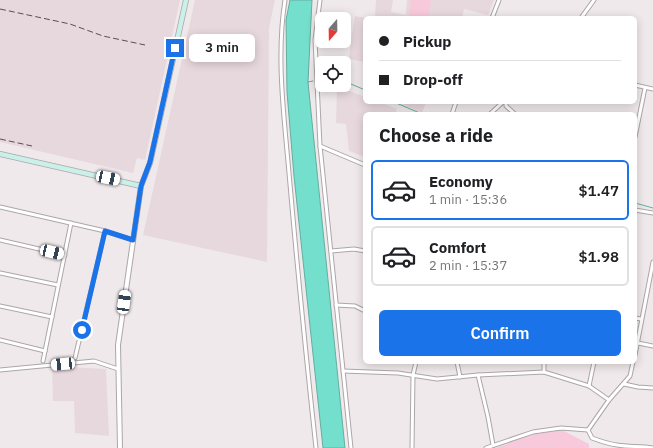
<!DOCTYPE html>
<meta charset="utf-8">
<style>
body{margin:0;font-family:"IBM Plex Sans",sans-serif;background:#f6f6f6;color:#202124;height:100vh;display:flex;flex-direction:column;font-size:15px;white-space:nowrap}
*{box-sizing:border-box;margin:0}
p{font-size:13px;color:#757577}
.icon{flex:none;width:22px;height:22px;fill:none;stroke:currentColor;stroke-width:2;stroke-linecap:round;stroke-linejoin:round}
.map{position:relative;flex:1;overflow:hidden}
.details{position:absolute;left:363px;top:112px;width:274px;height:252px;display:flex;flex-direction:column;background:#fff;border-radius:6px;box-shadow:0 2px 10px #0003}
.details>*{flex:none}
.banner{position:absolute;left:363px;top:16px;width:274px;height:88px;border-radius:6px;box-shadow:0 2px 10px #0003;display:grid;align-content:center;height:88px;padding:0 16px;background:#fff}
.needle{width:26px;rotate:200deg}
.controls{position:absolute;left:315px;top:12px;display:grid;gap:8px}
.controls a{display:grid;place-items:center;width:36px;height:36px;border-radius:6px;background:#fff;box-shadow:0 2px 10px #0003;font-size:20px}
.end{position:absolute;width:18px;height:18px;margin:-9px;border:5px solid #1a73e8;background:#fff;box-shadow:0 0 0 2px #fff}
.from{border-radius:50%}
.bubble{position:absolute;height:28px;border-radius:6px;background:#fff;box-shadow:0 2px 10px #0003;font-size:13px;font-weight:600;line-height:28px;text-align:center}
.car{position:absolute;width:12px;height:24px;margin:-12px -6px;border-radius:5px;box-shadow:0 0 3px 1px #0007;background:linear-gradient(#fff 24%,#345 0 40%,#fff 0 76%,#345 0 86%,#fff 0)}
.banner b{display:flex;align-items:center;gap:14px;height:38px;font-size:15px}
.banner b+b{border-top:1px solid #e0e0e0}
.banner i{width:10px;height:10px;background:#202124}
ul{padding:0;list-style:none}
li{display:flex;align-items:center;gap:12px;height:60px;margin:0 8px 6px;padding:0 8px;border:2px solid #e0e0e0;border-radius:6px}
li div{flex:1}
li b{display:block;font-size:15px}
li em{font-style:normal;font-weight:600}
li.active{border-color:#1a73e8}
li>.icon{width:36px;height:36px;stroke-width:1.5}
h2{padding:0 16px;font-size:18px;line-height:48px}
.action{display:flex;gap:8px;margin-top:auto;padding:8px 16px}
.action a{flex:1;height:46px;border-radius:6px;background:#1a73e8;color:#fff;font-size:16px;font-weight:600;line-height:46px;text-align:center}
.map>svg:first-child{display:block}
</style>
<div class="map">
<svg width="653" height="448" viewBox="0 0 653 448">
<rect width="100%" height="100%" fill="#f0e9eb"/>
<g fill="#e7d8dd">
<path d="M0,0H180L145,160L137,158L133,173L0,142Z"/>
<path d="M195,0H275L269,28L267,262L143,235Z"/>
<path d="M376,0H393L391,12L406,15L407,0H494L488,15L464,9L462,18H375Z"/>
<path d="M355,16L366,18H365V62L349,59L352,34Z"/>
<path d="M339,87L365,97V102H379L397,109L395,114H365V157L349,151L346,124L336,123L337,91L339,90Z"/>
<path d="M398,102H426L422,113Z"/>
<path d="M66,367L106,369L109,436L75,433L74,401H53L52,369Z"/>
</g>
<g fill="#f8c9da">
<path d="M411,0H431L428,18H409Z"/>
<path d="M562,430L589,444V448H496L530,435Z"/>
</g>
<path fill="#74dfcc" stroke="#64aea1" d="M290,0H312L308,82L345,448H323L294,176L287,92L286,20Z"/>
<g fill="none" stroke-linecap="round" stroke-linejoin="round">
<g stroke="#64aea1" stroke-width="1">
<path d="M344,81L365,90"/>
<path d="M308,82L313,81"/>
<path d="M394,102L422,114"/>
<path d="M635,203L653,208"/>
</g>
<g stroke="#ada6a8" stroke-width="5">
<g id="minor">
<path d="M285,0C276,57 284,115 289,173C297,265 306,356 316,448"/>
<path d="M320,0L315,40L320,146L351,448"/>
<path d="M492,18L499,0"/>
<path d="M581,18L594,0"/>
<path d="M635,85L653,89"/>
<path d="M506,102V106L515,114"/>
<path d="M452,114L456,102"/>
<path d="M490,114L503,102"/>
<path d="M635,137L645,88"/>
<path d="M320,146L365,165"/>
<path d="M0,207L105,231L133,240"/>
<path d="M635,210L653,213"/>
<path d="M0,240L65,255"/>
<path d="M331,251L354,249L365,251"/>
<path d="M0,273L58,285"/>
<path d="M336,305L355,306L365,311"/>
<path d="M0,306L52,317"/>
<path d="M635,318L641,319"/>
<path d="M0,340L45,351"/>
<path d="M638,343L653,346"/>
<path d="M635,355L653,262"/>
<path d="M75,358L105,231"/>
<path d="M43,361L71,223"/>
<path d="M457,362L460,377"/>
<path d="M0,370L94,361L118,369"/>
<path d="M343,371L398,373L437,379L478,375L544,372L589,386L609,400"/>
<path d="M544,372V362"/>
<path d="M478,375L488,417L493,445"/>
<path d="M624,384L638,387L653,388"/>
<path d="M589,386L594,362"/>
<path d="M588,430L609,400L630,376L633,362"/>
<path d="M588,430L592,438C600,441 608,444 617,445C629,447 641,446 653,448"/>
<path d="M412,448L413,375L416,362"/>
<path d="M486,448L533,432L561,428L588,430"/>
</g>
</g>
<g stroke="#ada6a8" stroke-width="6">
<path id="tertiary" d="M120,448L118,345L141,186"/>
</g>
<g stroke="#ada6a8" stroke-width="6">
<path id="secondary" d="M0,154L141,186L150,163L186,0"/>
</g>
<use href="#minor" stroke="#fff" stroke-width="3"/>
<use href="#tertiary" stroke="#fff" stroke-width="4"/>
<use href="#secondary" stroke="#caf0ea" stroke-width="4.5"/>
<g stroke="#555152" stroke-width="1" stroke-dasharray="6 3" stroke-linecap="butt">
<path d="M0,9L70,24L103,36L145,45"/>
<path d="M0,139L32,146"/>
</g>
</g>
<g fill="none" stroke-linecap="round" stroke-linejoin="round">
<path stroke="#1a73e8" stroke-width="5" d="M82,330L105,231L133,240L141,186L150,162L175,48"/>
</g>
</svg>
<div class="controls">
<a><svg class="needle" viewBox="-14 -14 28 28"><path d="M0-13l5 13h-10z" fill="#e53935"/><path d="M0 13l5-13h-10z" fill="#757577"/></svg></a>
<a><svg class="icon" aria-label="locate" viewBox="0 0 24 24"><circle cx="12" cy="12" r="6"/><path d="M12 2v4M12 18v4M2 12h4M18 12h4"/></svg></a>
</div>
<i class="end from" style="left:82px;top:330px"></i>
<i class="end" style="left:175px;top:48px"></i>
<div class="bubble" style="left:189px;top:34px;width:66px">3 min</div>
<i class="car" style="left:108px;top:178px;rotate:102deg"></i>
<i class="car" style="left:52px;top:252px;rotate:103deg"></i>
<i class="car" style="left:124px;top:302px;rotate:8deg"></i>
<i class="car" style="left:63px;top:364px;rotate:265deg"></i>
<div class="banner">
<b><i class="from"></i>Pickup</b>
<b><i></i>Drop-off</b>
</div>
<section class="details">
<h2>Choose a ride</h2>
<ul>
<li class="active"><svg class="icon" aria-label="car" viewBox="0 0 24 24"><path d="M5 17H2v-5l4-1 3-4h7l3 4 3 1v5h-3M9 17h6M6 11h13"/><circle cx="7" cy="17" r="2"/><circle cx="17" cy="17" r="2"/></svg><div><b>Economy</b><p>1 min · 15:36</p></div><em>$1.47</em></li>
<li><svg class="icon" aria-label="car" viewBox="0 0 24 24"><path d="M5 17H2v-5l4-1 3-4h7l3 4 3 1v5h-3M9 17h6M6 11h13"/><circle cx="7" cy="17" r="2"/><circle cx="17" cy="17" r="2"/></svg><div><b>Comfort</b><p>2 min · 15:37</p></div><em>$1.98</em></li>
</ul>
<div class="action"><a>Confirm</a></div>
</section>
</div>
